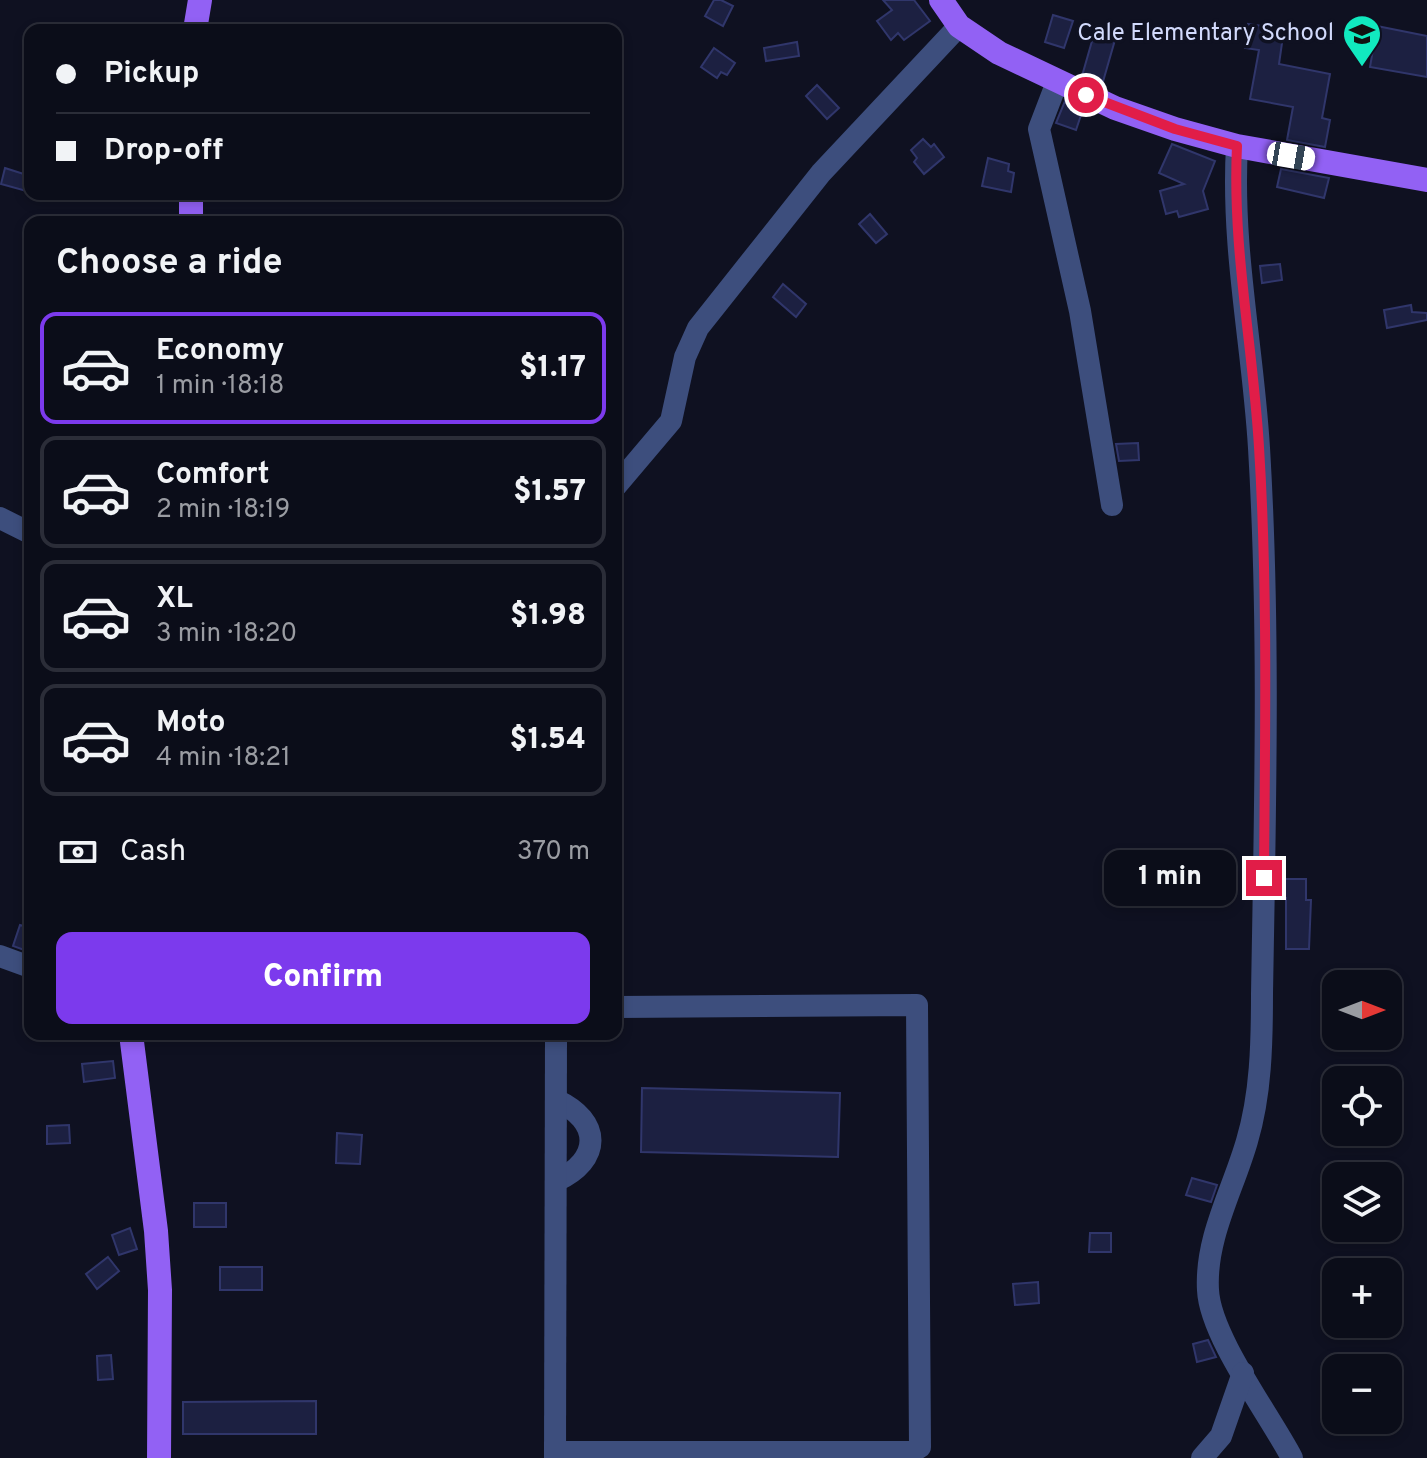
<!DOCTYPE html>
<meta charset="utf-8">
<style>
body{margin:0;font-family:Overpass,sans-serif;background:#191b26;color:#f1f3f6;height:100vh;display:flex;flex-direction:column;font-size:30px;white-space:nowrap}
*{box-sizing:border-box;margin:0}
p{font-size:26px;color:#9a9ca2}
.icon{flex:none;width:44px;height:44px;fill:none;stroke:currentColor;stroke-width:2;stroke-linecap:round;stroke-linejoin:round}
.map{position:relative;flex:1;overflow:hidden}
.panel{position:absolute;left:24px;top:216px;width:598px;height:824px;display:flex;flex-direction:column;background:#0b0d19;border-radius:16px;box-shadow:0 4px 12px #0003,0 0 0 2px #2b2d38}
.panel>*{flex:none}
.hud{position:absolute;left:24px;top:24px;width:598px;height:176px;border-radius:16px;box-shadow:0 4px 12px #0003,0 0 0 2px #2b2d38;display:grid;align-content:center;height:176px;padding:0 32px;background:#0b0d19}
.needle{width:52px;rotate:90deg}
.fabs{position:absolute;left:1322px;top:970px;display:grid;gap:16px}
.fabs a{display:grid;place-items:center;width:80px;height:80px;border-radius:16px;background:#0b0d19;box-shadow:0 4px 12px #0003,0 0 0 2px #2b2d38;font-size:40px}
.end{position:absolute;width:36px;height:36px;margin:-18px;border:10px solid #e11d48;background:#fff;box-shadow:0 0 0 4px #fff}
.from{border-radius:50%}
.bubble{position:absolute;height:56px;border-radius:16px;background:#0b0d19;box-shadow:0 4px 12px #0003,0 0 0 2px #2b2d38;font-size:26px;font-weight:800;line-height:56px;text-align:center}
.car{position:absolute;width:24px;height:48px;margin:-24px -12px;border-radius:10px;box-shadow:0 0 6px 2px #0007;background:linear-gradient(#fff 24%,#345 0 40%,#fff 0 76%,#345 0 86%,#fff 0)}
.hud b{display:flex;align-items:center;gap:28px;height:76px;font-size:30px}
.hud b+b{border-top:2px solid #2b2d38}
.hud i{width:20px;height:20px;background:#f1f3f6}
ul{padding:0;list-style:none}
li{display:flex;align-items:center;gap:24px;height:112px;margin:0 16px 12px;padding:0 16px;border:4px solid #2b2d38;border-radius:16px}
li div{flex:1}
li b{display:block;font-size:30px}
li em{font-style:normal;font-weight:800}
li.selected{border-color:#7c3aed}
li>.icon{width:72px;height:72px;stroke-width:1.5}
h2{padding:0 32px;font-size:36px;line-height:96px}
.pay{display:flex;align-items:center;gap:20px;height:88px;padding:0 32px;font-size:30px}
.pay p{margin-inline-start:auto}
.action{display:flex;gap:16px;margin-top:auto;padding:16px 32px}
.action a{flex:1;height:92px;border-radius:16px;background:#7c3aed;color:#fff;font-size:32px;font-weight:800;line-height:92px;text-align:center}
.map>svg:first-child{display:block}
</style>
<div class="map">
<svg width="1427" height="1458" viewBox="0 0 1427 1458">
<rect width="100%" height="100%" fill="#0f1121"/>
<g fill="#1c2041" stroke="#30366b" stroke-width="2">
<path d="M714,0H721L733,6L723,26L705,16Z"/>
<path d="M883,0H914L930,21L904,40L898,33L891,40L877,21L892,10Z"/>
<path d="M1053,15L1073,21L1064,48L1045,42Z"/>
<path d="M1248,24L1284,29L1279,64L1330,74L1322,118L1330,120L1325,147L1287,140L1293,107L1250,99L1259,50L1245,48Z"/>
<path d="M1377,26L1427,36V77L1370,67Z"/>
<path d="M1094,34L1115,40L1102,85L1082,76Z"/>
<path d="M797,42L799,56L766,61L764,48Z"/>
<path d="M714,48L735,63L727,75L721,72L717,78L701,67Z"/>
<path d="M817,85L839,108L827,119L806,96Z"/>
<path d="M1065,101L1083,109L1076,130L1056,123Z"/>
<path d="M923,139L931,147L934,144L944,157L924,174L914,162L917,158L911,150Z"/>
<path d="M1172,144L1215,161L1203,191L1208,209L1179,217L1177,211L1166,214L1160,191L1184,184L1159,173Z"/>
<path d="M988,158L1009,164L1008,171L1014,173L1011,192L982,186Z"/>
<path d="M5,168L30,176V192L1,184Z"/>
<path d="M1281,169L1329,178L1324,198L1277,187Z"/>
<path d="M870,214L887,234L876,243L859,224Z"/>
<path d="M1280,264L1282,280L1262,283L1260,266Z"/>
<path d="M783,284L806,304L796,317L773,297Z"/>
<path d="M1411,305L1412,312L1427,313V320L1387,328L1384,310Z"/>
<path d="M1138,443L1139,460L1119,461L1116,444Z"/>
<path d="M1281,879H1306V900H1311L1309,949H1286V898H1281Z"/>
<path d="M20,925L30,928V952L13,946Z"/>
<path d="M113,1061L115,1078L84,1082L82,1064Z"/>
<path d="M642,1088L840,1093L838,1157L641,1152Z"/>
<path d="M69,1125L70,1143L47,1144V1126Z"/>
<path d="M337,1133L362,1135L360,1164L336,1163Z"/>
<path d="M1192,1178L1217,1185L1211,1202L1186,1195Z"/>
<rect x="194" y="1203" width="32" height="24"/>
<path d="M130,1228L137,1249L119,1255L112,1235Z"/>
<path d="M1090,1233H1111V1252H1089Z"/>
<path d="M108,1257L119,1271L97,1289L86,1274Z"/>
<rect x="220" y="1267" width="42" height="23"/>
<path d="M1038,1282L1039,1303L1015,1305L1013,1284Z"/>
<path d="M1208,1340L1216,1357L1197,1362L1193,1344Z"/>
<path d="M111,1355L113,1379L98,1380L97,1356Z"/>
<path d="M316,1401V1434H183V1402Z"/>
</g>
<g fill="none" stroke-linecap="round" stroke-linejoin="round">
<g stroke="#3d4e7d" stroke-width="22">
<path d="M1057,82L1039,129L1080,311L1112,505"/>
<path d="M1237,146C1231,248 1253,347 1259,448C1270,630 1265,812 1262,994C1262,1043 1261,1094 1247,1141C1233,1190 1205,1238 1208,1290C1210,1336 1269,1414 1292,1458"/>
<path d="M616,486L671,421L685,357L698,328L821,173L959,26"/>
<path d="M0,518L30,533"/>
<path d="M0,956L30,967"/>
<path d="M556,1100C602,1121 602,1160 556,1181"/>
<path d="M555,1452H912L920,1447L917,1005L616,1007"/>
<path d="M555,1458L556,1034"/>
<path d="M1202,1458L1221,1436L1243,1373"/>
</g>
<g stroke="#9261f4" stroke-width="24">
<path d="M941,0L959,26L999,53L1115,108L1175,129L1237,146L1427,180"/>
<path d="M195,30L200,0"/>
<path d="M191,194V222"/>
<path d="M131,1034L156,1231L160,1290L159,1458"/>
</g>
</g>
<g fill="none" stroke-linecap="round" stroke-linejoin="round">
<path stroke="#e11d48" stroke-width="10" d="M1086,95L1175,129L1237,146C1232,248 1253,346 1259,447C1268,591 1265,734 1264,878"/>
</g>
<defs>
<g id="school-pin" transform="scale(2)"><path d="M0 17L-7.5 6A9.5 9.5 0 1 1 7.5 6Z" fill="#11e9bf" stroke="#0f1121"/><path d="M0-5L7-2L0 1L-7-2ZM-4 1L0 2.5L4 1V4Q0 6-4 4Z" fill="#111"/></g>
</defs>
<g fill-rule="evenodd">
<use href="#school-pin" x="1362" y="34"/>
</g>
<g text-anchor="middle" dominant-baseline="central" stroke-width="7" stroke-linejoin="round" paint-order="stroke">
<g font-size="24" fill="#d2dafc" stroke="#0f1121" text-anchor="end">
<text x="1334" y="34">Cale Elementary School</text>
</g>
</g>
</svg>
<div class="fabs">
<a><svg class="needle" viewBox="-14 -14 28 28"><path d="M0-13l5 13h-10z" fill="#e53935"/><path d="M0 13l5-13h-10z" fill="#9a9ca2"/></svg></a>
<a><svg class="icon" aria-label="locate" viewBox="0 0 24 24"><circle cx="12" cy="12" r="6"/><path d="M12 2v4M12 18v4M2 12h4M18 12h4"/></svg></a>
<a><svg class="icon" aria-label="layers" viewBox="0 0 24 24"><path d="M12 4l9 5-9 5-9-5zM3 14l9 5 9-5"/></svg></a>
<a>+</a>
<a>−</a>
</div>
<i class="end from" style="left:1086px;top:95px"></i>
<i class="end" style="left:1264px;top:878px"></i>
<div class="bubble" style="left:1104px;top:850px;width:132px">1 min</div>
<i class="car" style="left:1291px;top:156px;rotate:100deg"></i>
<div class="hud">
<b><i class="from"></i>Pickup</b>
<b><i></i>Drop-off</b>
</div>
<section class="panel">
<h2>Choose a ride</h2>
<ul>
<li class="selected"><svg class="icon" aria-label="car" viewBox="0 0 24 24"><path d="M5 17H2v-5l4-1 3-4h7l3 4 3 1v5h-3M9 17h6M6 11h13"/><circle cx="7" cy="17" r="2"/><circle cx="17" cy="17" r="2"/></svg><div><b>Economy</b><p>1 min · 18:18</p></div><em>$1.17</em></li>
<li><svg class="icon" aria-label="car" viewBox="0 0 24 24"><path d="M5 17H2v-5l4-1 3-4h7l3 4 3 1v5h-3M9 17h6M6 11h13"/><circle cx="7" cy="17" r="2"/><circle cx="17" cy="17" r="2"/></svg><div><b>Comfort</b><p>2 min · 18:19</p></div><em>$1.57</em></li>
<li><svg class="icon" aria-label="car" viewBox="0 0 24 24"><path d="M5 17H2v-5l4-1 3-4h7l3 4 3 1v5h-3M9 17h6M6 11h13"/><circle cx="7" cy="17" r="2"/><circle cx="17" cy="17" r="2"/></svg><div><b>XL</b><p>3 min · 18:20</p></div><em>$1.98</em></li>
<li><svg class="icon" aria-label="car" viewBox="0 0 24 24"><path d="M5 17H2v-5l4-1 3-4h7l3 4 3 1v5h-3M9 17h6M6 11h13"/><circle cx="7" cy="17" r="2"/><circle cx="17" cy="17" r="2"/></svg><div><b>Moto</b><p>4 min · 18:21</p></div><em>$1.54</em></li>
</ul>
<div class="pay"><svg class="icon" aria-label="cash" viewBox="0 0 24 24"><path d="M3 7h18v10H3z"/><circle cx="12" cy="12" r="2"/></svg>Cash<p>370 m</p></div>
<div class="action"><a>Confirm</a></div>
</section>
</div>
